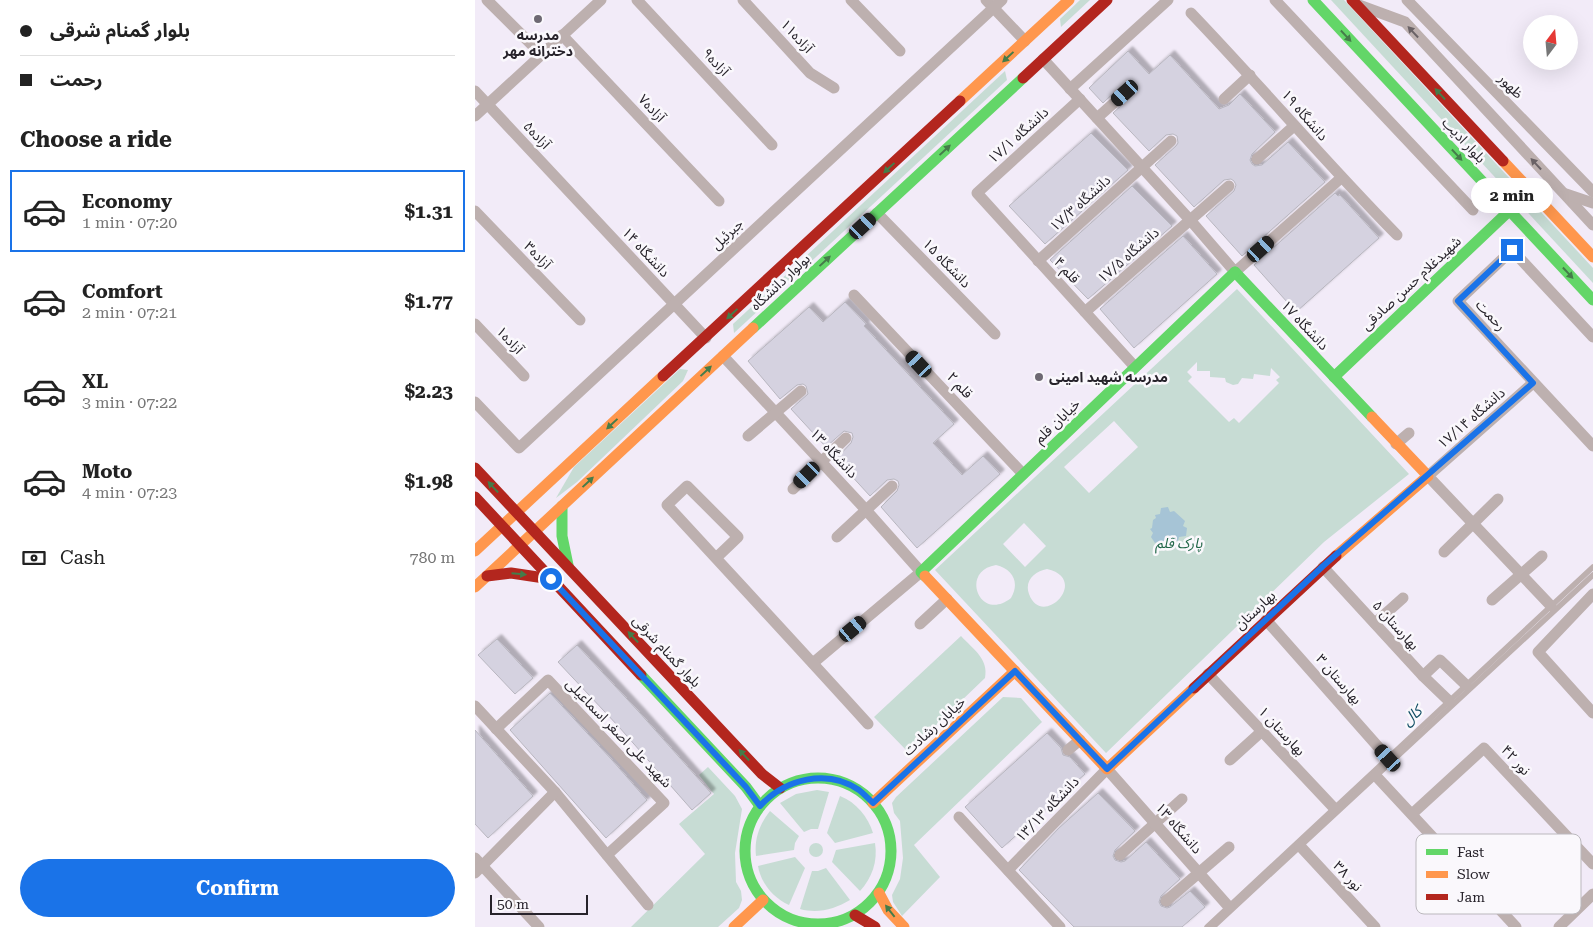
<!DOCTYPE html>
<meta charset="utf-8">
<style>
body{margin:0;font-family:"Roboto Serif","Noto Sans Arabic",serif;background:#f2f2f2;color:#222;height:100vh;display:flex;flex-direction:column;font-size:19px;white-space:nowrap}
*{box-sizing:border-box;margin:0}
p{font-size:16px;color:#767676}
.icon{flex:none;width:28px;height:28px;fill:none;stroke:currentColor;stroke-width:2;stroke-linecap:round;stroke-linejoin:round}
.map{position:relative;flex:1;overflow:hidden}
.details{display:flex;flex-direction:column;background:#fff;width:475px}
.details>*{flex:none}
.guide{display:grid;align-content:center;height:110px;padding:0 20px;background:#fff}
.needle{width:32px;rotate:16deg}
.tools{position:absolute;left:1048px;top:15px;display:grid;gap:10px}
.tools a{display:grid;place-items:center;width:55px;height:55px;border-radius:50%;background:#fff;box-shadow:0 5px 20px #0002;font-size:25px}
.scale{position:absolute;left:15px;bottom:12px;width:98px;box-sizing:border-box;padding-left:5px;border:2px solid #27232b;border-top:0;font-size:14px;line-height:18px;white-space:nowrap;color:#27232b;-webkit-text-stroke:4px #faf8fc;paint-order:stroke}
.end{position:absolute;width:22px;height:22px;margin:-11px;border:6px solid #1a73e8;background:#fff;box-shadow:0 0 0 2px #fff}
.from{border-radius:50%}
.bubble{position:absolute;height:35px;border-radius:18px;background:#fff;box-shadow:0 5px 20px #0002;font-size:16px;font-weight:700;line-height:35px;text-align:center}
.car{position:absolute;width:15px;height:30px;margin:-15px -8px;border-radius:6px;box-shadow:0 0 4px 1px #0007;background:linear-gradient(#222 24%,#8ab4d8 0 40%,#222 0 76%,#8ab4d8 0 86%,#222 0)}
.guide b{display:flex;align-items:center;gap:18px;height:48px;font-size:19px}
.guide b+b{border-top:1px solid #e0e0e0}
.guide i{width:12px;height:12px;background:#222}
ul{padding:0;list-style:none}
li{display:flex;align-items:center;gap:15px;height:82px;margin:0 10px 8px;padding:0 10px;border:2px solid transparent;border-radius:0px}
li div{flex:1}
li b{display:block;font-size:19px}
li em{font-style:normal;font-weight:700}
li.current{border-color:#1a73e8}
li>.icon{width:45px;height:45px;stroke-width:1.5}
h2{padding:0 20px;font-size:22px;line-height:60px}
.pay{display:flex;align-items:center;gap:12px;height:55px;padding:0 20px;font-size:19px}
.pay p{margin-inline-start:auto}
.cta{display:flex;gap:10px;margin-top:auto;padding:10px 20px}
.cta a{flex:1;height:58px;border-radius:30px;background:#1a73e8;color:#fff;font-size:20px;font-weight:700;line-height:58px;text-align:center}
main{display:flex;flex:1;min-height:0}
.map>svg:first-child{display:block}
</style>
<main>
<section class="details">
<div class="guide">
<b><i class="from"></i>بلوار گمنام شرقی</b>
<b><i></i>رحمت</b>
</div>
<h2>Choose a ride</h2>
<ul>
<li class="current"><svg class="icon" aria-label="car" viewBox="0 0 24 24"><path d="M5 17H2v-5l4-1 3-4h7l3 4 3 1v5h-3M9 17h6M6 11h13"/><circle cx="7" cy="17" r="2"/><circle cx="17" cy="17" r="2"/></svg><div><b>Economy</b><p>1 min · 07:20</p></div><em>$1.31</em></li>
<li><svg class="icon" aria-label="car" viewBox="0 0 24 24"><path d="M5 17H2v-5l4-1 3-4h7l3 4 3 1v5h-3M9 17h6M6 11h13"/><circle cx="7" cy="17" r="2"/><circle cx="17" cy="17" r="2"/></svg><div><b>Comfort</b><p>2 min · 07:21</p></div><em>$1.77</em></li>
<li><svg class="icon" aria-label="car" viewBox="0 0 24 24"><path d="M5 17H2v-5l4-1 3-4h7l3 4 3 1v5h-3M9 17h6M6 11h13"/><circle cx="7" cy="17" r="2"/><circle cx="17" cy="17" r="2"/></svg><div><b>XL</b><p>3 min · 07:22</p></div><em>$2.23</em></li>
<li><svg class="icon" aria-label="car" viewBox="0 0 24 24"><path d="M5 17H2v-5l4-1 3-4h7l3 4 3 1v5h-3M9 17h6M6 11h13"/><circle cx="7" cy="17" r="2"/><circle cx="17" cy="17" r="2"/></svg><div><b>Moto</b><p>4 min · 07:23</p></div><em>$1.98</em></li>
</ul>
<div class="pay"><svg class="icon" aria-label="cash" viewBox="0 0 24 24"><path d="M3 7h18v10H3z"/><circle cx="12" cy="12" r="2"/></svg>Cash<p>780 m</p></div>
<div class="cta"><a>Confirm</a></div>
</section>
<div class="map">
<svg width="1118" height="927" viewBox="0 0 1118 927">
<defs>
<filter id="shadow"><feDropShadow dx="4.5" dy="-4.5" stdDeviation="1" flood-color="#0004"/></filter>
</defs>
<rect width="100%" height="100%" fill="#f2ebf8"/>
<g fill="#c7dcd4" fill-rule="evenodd">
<path d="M605,0H615L586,27L585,19Z"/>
<path d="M856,0H869L1118,268V283Z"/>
<path d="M530,71L532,80L259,333L258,324Z"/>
<path d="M762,289L934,474L849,542L631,753L460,570ZM722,362V371H735V377L750,378L751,382L758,385L763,384L767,378L778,379L779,374L795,376L796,368L805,377L801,380L804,383L764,423L759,418L754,422L713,381L717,377L712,372ZM639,421L663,447L614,493L589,467ZM549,523L571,546L550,567L528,544ZM521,565C538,569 545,583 536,598C505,623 484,571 521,565ZM572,569C616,579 567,630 554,594C549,581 560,571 572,569Z"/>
<path d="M205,369L213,370L208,381L102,482L81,498L99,467Z"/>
<path d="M486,636C498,649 514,659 510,678L433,752L399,717Z"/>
<path d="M528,697L546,698L567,722L439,845L465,877L427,916L418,902L417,895L425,879L428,858L425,821L419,813L417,803L421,797Z"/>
<path d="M233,767L260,796L267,809L260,853L261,882L266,891L267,900L264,908L243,927H156L230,854L204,824L239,794L224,775Z"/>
<path d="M342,790L354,792L343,829H336L329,832L305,803L321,794Z"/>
<path d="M365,796C381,802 393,817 398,833L360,843L352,833Z"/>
<path d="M295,811L324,836L320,843L319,850L281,856C279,838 285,824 295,811Z"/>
<circle cx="341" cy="850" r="7"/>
<path d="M400,843C403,861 397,878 385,891L357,862L361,850Z"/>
<path d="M320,857L330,868L314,905C299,898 286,884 283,866Z"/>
<path d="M351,868L375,900C360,909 343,914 325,909L337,871H343Z"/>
</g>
<path fill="#a6c4d6" d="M693,507L695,512L699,511L710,521L708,526L712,528L711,536L704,537L703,541L701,540L698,543L688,544L685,541L680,543L676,537L678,533L675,529L677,528L678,520L681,518L680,515L685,514L686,508Z"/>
<g fill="#d5d2e0" stroke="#b8b6bf" filter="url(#shadow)">
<path d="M653,51L674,74L695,55L744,109L754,105L765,94L800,132L777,154L775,160L777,164L780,166L787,165L813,142L850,182L767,256L731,216L759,191L761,185L759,181L756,179L749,180L719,207L680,165L701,146L703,143L702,136L698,134L691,135L674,151L638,113L657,96L655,88L652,86L645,87L628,103L614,88Z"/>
<path d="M616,133L653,170L570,244L534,206Z"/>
<path d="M657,186L697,226L613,299L575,260Z"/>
<path d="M860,193L863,196L865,195L904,238L821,312L779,265Z"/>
<path d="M708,236L742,274L659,348L625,309Z"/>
<path d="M370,302L391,324L389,326L479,424L458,443L487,475L508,456L525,474L442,548L406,507L422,491L424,485L423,481L419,479L412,480L395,496L361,459L376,443L378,437L377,433L369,431L351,447L316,409L333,394L331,386L328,384L322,385L305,399L273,361L334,307L348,322Z"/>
<path d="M22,639L58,678L40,694L3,655Z"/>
<path d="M102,645L164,712L236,793L217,810L144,727L83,662Z"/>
<path d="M75,693L137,760L172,800L131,838L35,730Z"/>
<path d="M0,730L58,796L13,838L0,824Z"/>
<path d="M572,733L586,748L588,755L595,757L610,774L527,848L490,807Z"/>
<path d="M623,793L660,831L640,850L638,856L640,860L646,862L650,861L671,842L705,879L686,896L684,902L686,906L692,908L695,907L715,891L730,907L707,927H599L544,870L584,828Z"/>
</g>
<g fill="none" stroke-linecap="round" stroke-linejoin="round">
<g stroke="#bdb0af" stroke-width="5.5">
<path d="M732,927L1118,567"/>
<path d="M738,927L1118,575"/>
</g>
<g stroke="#bdb0af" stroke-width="11">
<path d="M12,0L67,55"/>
<path d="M162,0L297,145"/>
<path d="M268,0L335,73L359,88"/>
<path d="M376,0L425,51"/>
<path d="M511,0L550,41"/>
<path d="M800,0L998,210"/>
<path d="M932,0L1118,192"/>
<path d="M884,5L930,22L1118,225"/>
<path d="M716,13C786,86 851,163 922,235"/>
<path d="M87,35L244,201"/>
<path d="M568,59L716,221L760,272L866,178"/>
<path d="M595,89L693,0"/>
<path d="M0,91L231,338"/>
<path d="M605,99L502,193L660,367"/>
<path d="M749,99L775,75"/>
<path d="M0,116L126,0"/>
<path d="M622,118L650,93"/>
<path d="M782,159L819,126"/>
<path d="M1091,194L1118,203"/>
<path d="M0,211L105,320"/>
<path d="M402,213L520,334"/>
<path d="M563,261L696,141"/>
<path d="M379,295L548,474"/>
<path d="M610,312L754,186"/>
<path d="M0,324L49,376"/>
<path d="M1118,337L1037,250L983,301L1118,446"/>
<path d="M248,356L391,510L446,572L338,663"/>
<path d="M1058,383L953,476L1076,606"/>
<path d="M0,402L44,448L527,0"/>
<path d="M273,436L326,391"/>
<path d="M921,444L934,433"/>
<path d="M318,489L371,438"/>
<path d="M362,537L417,486"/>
<path d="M969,552L1023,499"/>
<path d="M241,558L263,537L212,486L192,505C259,578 327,651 393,724"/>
<path d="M848,567L948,676L974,701"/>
<path d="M1118,594L1063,652L1118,713"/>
<path d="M1017,600L1067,556"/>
<path d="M791,620L913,758"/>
<path d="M900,623L928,598"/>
<path d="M445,624L472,599"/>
<path d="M733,674L859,808"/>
<path d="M948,676L965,660L991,685"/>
<path d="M0,706L80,792L173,905"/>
<path d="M21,729L73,680L189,803L132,855"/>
<path d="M593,750L605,740"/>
<path d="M755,760L786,732"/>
<path d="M901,776L1041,927"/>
<path d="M937,814L1009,748L1118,864"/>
<path d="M484,817L585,927"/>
<path d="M825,846L900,927"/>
<path d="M645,855L707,799"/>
<path d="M0,858L64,927"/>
<path d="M533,870L632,769L754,907"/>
<path d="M0,873L80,792"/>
<path d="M691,901L754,847"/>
<path d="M1084,927L1118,894"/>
</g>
<g stroke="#63d668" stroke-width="11">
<path d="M838,0L1118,300"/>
<path d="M760,272L897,417"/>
<path d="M278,328L548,78"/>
<path d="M859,377L1034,211"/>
<path d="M87,506V536L93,565"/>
<path d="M450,576L446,572L760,272"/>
<path d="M166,675L271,787L285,806"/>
<circle cx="343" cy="851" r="73"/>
</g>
<g stroke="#ff974d" stroke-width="11">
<path d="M485,101L594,0"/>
<path d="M1028,161L1118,257"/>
<path d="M0,551L188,376"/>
<path d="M861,556L953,476L897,417"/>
<path d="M450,576L632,769L719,688"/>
<path d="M0,587L278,328"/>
<path d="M398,803L540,671"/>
<path d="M404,893L413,910L429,927"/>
<path d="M259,927L288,900"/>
</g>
<g stroke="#b3261e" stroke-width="11">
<path d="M877,0L1028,161"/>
<path d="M548,78L632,0"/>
<path d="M188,376L485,101"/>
<path d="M0,468L287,774L305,788"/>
<path d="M0,497L166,675"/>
<path d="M12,576L36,573L76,579"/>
<path d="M719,688L861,556"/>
<path d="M380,915L400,927"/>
</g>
</g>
<defs><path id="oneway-solid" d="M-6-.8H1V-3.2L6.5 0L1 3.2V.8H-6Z" transform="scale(1.25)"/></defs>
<g fill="#6a6266">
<use href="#oneway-solid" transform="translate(938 32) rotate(-133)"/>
<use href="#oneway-solid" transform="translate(1061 164) rotate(-133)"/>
</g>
<g fill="#457c4a">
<use href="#oneway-solid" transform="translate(871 36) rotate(47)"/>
<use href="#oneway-solid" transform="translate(533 57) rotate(137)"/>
<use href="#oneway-solid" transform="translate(965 94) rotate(-133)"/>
<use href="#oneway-solid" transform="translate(470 150) rotate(-43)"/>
<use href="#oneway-solid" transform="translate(982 155) rotate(47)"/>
<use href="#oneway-solid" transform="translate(414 168) rotate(137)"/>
<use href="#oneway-solid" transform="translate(350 261) rotate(-43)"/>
<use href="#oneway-solid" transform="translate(1093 273) rotate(47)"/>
<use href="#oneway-solid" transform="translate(257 314) rotate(137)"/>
<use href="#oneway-solid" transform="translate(231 371) rotate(-43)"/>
<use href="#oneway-solid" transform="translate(137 424) rotate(137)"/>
<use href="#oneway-solid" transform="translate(113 482) rotate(-43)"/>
<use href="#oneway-solid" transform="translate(18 487) rotate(-133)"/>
<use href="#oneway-solid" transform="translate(44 574) rotate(5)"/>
<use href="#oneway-solid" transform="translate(158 637) rotate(-133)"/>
<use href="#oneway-solid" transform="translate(269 755) rotate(-133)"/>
<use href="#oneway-solid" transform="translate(415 911) rotate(-128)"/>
</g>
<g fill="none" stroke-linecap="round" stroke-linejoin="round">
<path stroke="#1a73e8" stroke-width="6" d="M76,579L271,787L285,806C310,779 352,768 384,790C389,794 394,799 398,803L540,671L632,769L848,566L1058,383L983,301L1037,250"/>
</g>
<g fill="#6e6973" stroke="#faf8fc" stroke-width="2">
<circle cx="63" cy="19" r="5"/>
<circle cx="564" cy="377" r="5"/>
</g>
<g text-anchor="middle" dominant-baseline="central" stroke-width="5" stroke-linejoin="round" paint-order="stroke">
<g font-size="14" font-weight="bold" fill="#27232b" stroke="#faf8fc">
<text x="63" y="35">مدرسه<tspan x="63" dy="16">دخترانه مهر</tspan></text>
<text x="574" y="377" text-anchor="start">مدرسه شهید امینی</text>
</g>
<g font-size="14" fill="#27232b" stroke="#faf8fc">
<text transform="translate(322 36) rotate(47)">آزاده۱۱</text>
<text transform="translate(241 62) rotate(47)">آزاده۹</text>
<text transform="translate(1036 86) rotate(46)">ظهور</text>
<text transform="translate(177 108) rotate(47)">آزاده۷</text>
<text transform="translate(830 115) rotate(49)">دانشگاه ۱۹</text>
<text transform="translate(62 135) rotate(47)">آزاده۵</text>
<text transform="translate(543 135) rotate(-42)">دانشگاه ۱۷/۱</text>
<text transform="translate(989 140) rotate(47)">بلوار ادیب</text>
<text transform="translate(605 203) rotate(-42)">دانشگاه ۱۷/۳</text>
<text transform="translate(252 234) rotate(-43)">جبرئیل</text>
<text transform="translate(171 252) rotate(47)">دانشگاه ۱۴</text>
<text transform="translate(63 255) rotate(46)">آزاده۳</text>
<text transform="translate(653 255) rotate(-41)">دانشگاه ۱۷/۵</text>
<text transform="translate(472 263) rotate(46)">دانشگاه ۱۵</text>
<text transform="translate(592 270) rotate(47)">قلم ۴</text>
<text transform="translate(305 282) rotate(-43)">بولوار دانشگاه</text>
<text transform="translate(936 283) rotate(-43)">شهیدغلام حسن صادقی</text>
<text transform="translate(1016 315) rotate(47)">رحمت</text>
<text transform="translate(830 325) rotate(47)">دانشگاه ۱۷</text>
<text transform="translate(35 340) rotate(47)">آزاده۱</text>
<text transform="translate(485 385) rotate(47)">قلم ۲</text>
<text transform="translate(996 418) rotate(-41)">دانشگاه ۱۷/۱۴</text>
<text transform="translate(582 421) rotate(-44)">خیابان قلم</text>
<text transform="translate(359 453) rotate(47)">دانشگاه ۱۳</text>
<text transform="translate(780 610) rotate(-43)">بهارستان</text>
<text transform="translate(921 625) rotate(48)">بهارستان ۵</text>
<text transform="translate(192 651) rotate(47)">بلوار گمنام شرقی</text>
<text transform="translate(864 679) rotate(49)">بهارستان ۳</text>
<text transform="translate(459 726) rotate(-43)">خیابان رشادت</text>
<text transform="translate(807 731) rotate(47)">بهارستان ۱</text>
<text transform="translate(144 733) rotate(46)">شهید علی اصغر اسماعیلی</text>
<text transform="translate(1041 760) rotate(47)">نور ۴۲</text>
<text transform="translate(572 809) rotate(-46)">دانشگاه ۱۳/۱۳</text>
<text transform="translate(704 828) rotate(49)">دانشگاه ۱۳</text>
<text transform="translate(873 876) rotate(47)">نور ۳۸</text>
</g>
<g font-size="14" font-style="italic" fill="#206647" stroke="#faf8fc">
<text x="704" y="543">پارک قلم</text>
</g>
<g font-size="15" font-style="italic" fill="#104e64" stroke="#faf8fc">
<text transform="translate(937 716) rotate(-43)">کال</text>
</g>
</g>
<rect x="941" y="834" width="165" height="80" rx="8" fill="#faf8fc" stroke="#bbb8bd" stroke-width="1"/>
<rect x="951" y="849" width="22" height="6" fill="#63d668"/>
<rect x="951" y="871" width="22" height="7" fill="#ff974d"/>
<rect x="951" y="894" width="22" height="6" fill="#b3261e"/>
<g font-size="14" fill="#27232b">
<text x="982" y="857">Fast</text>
<text x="982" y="879">Slow</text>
<text x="982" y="902">Jam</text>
</g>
</svg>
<div class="tools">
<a><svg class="needle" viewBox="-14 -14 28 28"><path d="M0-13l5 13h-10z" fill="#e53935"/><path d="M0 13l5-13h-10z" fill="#767676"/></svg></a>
</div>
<div class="scale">50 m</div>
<i class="end from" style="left:76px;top:579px"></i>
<i class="end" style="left:1037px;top:250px"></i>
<div class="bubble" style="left:996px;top:178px;width:82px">2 min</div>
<i class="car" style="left:650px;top:93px;rotate:228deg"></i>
<i class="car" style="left:388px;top:226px;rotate:47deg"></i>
<i class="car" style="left:786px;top:249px;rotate:48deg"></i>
<i class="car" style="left:444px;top:364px;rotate:317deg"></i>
<i class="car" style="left:332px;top:475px;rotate:225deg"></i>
<i class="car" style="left:378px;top:629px;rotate:50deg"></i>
<i class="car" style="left:913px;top:758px;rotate:318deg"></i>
</div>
</main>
